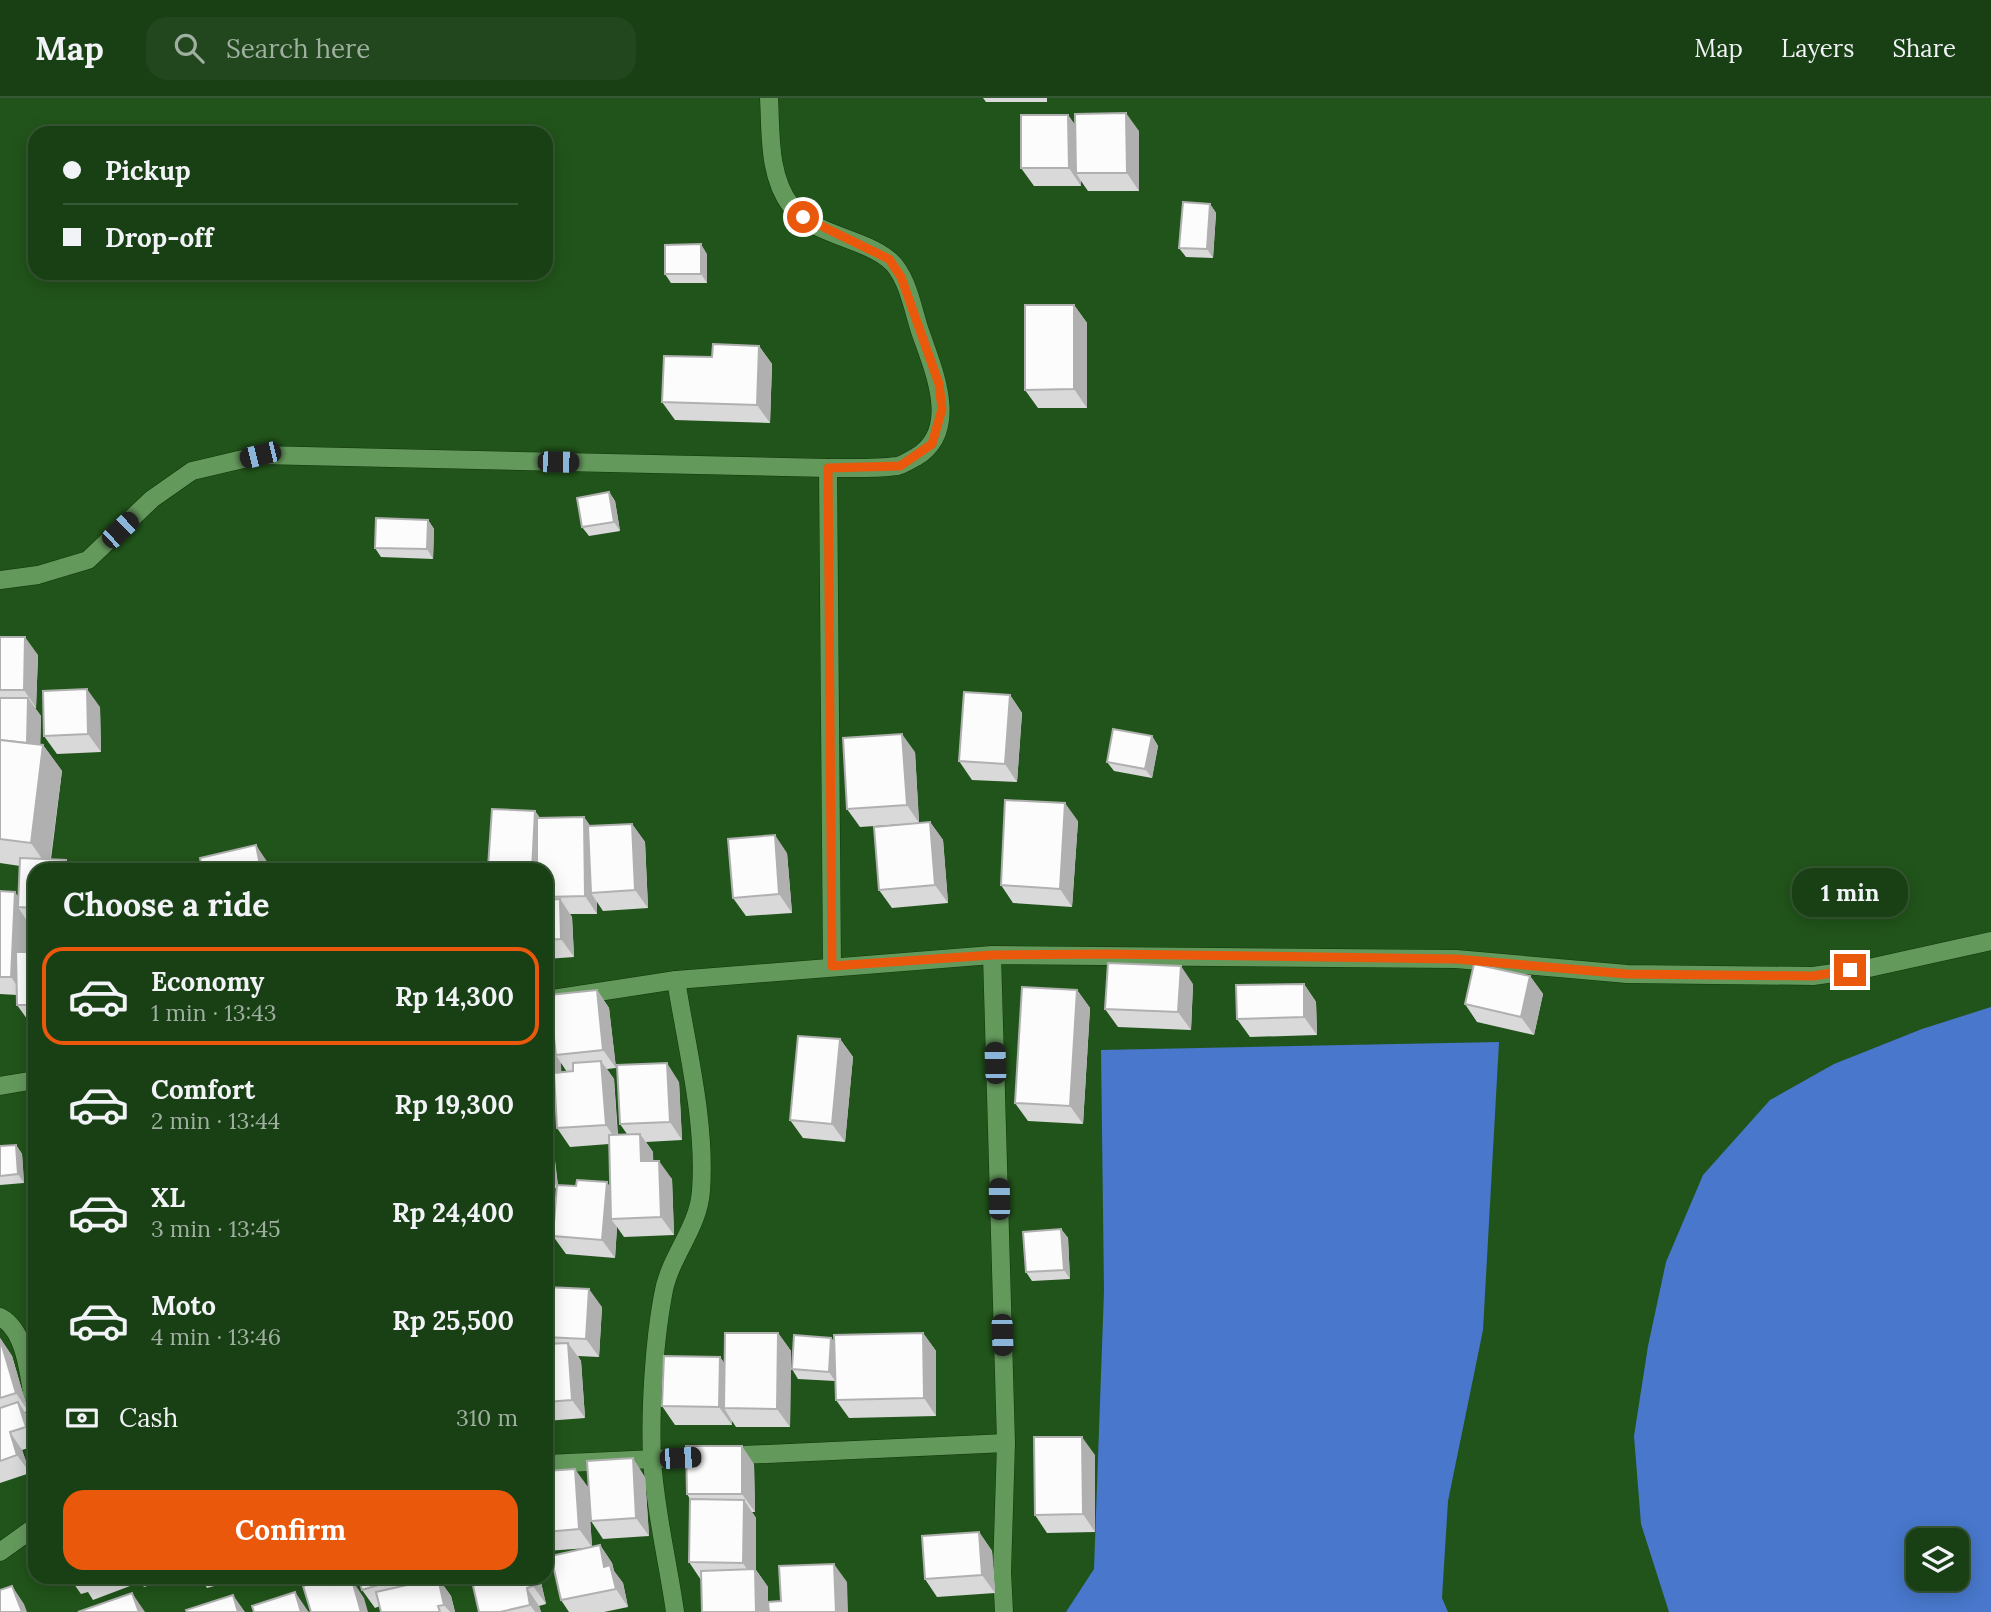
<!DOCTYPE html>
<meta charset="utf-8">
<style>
body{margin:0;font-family:Lora,serif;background:#22461d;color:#f1f3f6;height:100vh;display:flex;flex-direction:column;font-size:26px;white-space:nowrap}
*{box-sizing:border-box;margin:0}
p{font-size:23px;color:#9fafa0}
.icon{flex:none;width:38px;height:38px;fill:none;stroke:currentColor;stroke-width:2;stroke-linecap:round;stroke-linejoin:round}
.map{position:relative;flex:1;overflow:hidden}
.sheet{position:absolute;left:28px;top:765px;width:525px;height:721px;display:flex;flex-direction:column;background:#193f14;border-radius:21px;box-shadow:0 4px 18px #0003,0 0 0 2px #375834}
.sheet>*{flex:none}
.guide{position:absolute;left:28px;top:28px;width:525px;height:154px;border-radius:21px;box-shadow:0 4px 18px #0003,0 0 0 2px #375834;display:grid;align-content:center;height:154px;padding:0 35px;background:#193f14}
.tools{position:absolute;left:1906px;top:1430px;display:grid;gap:14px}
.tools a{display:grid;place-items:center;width:63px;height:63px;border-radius:14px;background:#193f14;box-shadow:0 4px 18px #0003,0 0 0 2px #375834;font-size:35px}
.end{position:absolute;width:32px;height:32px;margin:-16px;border:9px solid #ea580c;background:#fff;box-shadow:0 0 0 4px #fff}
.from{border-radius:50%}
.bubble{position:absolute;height:49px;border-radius:21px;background:#193f14;box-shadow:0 4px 18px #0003,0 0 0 2px #375834;font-size:23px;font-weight:700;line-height:49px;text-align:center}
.car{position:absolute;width:21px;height:42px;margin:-21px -10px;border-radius:9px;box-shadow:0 0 5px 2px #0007;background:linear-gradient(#222 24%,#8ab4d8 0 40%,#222 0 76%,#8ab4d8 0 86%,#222 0)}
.guide b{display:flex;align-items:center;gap:24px;height:66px;font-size:26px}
.guide b+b{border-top:2px solid #375834}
.guide i{width:18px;height:18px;background:#f1f3f6}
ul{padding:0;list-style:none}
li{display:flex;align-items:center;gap:21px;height:98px;margin:0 14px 10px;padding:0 21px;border:4px solid transparent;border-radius:21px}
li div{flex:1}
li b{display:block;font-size:26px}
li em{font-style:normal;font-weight:700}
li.current{border-color:#ea580c}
li>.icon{width:63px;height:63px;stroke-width:1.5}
h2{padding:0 35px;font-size:32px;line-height:84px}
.pay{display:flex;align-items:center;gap:18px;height:77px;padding:0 35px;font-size:26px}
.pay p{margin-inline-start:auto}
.cta{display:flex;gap:14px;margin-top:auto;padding:14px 35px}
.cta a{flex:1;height:80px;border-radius:21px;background:#ea580c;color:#fff;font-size:28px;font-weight:700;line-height:80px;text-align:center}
header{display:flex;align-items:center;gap:42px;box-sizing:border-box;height:98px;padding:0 35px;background:#193f14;border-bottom:2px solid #375834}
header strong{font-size:33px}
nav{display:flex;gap:38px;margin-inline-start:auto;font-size:24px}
.search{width:490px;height:63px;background:#22461d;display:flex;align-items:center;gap:18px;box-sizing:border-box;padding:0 24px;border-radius:21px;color:#9fafa0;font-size:26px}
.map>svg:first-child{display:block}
</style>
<header>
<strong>Map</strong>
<div class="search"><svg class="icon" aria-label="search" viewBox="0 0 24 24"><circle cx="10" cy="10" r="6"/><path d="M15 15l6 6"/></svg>Search here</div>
<nav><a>Map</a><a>Layers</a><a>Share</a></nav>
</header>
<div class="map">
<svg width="1991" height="1514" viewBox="0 0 1991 1514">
<rect width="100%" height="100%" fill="#21541a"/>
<g fill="#4877cb" fill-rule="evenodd">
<path d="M1991,909V1514H1669L1641,1426L1634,1338L1648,1248L1666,1164L1703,1077L1770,1002L1834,966L1922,931ZM1918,1442H1956V1480H1918Z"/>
<path d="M1499,944L1483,1232L1448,1403L1442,1500L1448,1514H1066L1094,1471L1104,1193L1101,952Z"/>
</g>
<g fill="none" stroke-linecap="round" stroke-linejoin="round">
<g stroke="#10370a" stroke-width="19">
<g id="minor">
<path d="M828,370L832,868"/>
<path d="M0,482L38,477L88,462L152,401L192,373L260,357L828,370C850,370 874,371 897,368C903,367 910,362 916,359C961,332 933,271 920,233C913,212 907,175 888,161C860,139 813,137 791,108C768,78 771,35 769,0"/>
<path d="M992,857L1006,1345L1002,1474L1004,1514"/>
<path d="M546,902L676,882L992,857L1456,861L1627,876L1813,878L1869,870L1991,843"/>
<path d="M0,988L35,982"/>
<path d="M0,1219C28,1233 29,1284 35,1312"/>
<path d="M546,1366L1006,1345"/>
<path d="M0,1454L35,1429"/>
<path d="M675,1514C668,1464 655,1412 652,1361C650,1312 654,1245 663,1197C669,1159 698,1132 701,1093C706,1024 687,951 676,882"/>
</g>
</g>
<use href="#minor" stroke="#64995c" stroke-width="18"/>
</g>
<g fill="#d9d9d9" fill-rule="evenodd">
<path d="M983,0H1047V4H986Z"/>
<path d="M1068,17L1075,27L1139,33V93H1088L1081,83V88H1034L1021,70Z"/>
<path d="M1210,106L1216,115L1213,160L1186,159L1179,150Z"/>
<path d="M707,156V185H671L665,176Z"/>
<path d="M1074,207L1087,225V310H1038L1025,292Z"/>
<path d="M759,248L772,266L770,325L675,322L662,304L712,259Z"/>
<path d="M609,394L615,403L620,433L589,438L582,429Z"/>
<path d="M428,422L434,431L433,461L381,459L375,450Z"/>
<path d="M0,539L38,557L36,610H35L41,618L40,647H43L62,673L51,761L66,762L73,772H35V827H30L27,823L26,854H30L35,845V925H30L17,907V897L0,896V793L18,798L20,768L0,765Z"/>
<path d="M1010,597L1022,615L1017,684L972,682L959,663Z"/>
<path d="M100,609L101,654L57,656L44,638Z"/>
<path d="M1152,638L1158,648L1152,680L1114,673L1107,664Z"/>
<path d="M915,654L919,725L860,729L847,711Z"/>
<path d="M535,713L540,720L584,719L590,728L632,726L645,744L648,810L603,813L597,804V816H570L572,819L574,859L546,861V772H490L488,769Z"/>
<path d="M1078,723L1072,809L1013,805L1001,787Z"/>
<path d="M930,724L943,742L948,805L892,810L879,792Z"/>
<path d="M787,755L792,815L746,818L733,800Z"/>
<path d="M1530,878L1543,896L1534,937L1477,924L1465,906Z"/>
<path d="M1193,886L1191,932L1118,929L1105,911Z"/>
<path d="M1304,886L1316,904L1317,937L1250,939L1237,921Z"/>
<path d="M597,892L609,910L616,970L607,971L614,981L618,1037L627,1036L620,1026L679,984L682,1042L646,1044L653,1054V1063L672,1081L674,1137L624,1139L617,1129L615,1160L566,1156L553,1138L557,1090L546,1092V1024L551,1030L558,1087L610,1089L609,1046L570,1049L557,1030L556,1013L546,1014V937L555,946ZM561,965L567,974H561Z"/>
<path d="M1077,892L1090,910L1083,1026L1028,1023L1015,1005Z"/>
<path d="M840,941L853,959L845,1044L803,1040L790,1022Z"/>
<path d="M16,1047L22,1056L24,1085L0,1087V1048Z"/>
<path d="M1061,1131L1068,1140L1070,1181L1032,1183L1026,1174Z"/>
<path d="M546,1189L602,1209L599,1259L578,1258L581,1263L585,1320L546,1323Z"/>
<path d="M778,1235L791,1253L790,1329H736L732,1323V1327H675L662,1308L720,1259L724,1265Z"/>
<path d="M923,1235L936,1253V1318L849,1320L836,1302L835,1283L798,1281L792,1271L831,1240L835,1244Z"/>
<path d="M0,1240L12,1258L28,1313L25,1314L31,1323L35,1336V1348L22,1352L30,1375L0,1385Z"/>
<path d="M1095,1357V1434L1047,1435L1035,1417Z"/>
<path d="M754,1366L755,1414H752L756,1420V1472L768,1489L701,1482L689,1464L690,1401L687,1396Z"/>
<path d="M546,1373L588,1389L592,1449L600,1447L612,1465L614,1473L623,1485L628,1509L604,1514H569L561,1502L588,1450L546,1453Z"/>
<path d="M645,1379L649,1438L603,1441L591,1423Z"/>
<path d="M979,1434L992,1453L995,1495L937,1499L925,1481Z"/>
<path d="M69,1479H126L130,1488L93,1502L88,1494L81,1496Z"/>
<path d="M137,1479H176L144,1489Z"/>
<path d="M200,1479H247L207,1490Z"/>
<path d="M358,1479H434L435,1481L438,1480L451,1498L455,1514H381L380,1508L375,1510L362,1492Z"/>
<path d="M540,1480L546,1506L539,1508L541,1514H479Z"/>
</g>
<g fill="#b0b0b0">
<path d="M1126,15L1139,33V93L1127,75Z"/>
<path d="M1068,17L1081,35L1076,75L1081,83V88L1069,70Z"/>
<path d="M1210,106L1216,115L1213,160L1207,151Z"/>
<path d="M701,146L707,156V185L701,176Z"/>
<path d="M1074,207L1087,225V310L1074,291Z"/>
<path d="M759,248L772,266L770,325L757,307Z"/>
<path d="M609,394L615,403L620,433L614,424Z"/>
<path d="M428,422L434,431L433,461L427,451Z"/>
<path d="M25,539L38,557L36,610L24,592Z"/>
<path d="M87,591L100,609L101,654L88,636Z"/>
<path d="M1010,597L1022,615L1017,684L1005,666Z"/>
<path d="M28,600L41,618L40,663L27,645Z"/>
<path d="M902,636L915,654L919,725L907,707Z"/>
<path d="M1152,638L1158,648L1152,680L1145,671Z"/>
<path d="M43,647L62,673L49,771L31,745Z"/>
<path d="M1065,705L1078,723L1072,809L1060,791Z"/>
<path d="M535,713L548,731L545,772H532Z"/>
<path d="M584,719L597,737L591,795L597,804V816L585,798Z"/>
<path d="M930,724L943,742L948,805L935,787Z"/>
<path d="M632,726L645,744L648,810L635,792Z"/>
<path d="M775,737L787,755L792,815L779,796Z"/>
<path d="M256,747L268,765L270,772H261Z"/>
<path d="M66,762L73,772H65Z"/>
<path d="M15,794L26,810L18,809L27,823L24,897L11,879Z"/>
<path d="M560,801L572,819L574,859L561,841Z"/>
<path d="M1181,868L1193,886L1191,932L1178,914Z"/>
<path d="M1530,878L1543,896L1534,937L1521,919Z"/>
<path d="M1304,886L1316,904L1317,937L1304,919Z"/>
<path d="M597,892L609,910L616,970L603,952Z"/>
<path d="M1077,892L1090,910L1083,1026L1070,1008Z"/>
<path d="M548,937L561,955L556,957L561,965L563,1013L550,995Z"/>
<path d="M840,941L853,959L845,1044L832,1026Z"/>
<path d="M601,963L614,981L618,1045L606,1027Z"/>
<path d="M667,965L679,984L682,1042L670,1024Z"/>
<path d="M546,1024L551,1030L558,1090L546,1073Z"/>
<path d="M640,1036L653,1054L654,1081L641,1063Z"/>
<path d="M16,1047L22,1056L24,1085L18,1076Z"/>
<path d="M659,1063L672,1081L674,1137L661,1119Z"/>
<path d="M607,1084L619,1102L611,1121L617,1129L615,1160L602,1142Z"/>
<path d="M1061,1131L1068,1140L1070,1181L1064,1172Z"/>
<path d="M589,1191L602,1209L599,1259L586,1241Z"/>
<path d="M778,1235L791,1253L790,1329L777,1311Z"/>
<path d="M923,1235L936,1253V1318L924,1300Z"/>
<path d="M0,1240L12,1258L28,1313L16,1295Z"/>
<path d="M831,1240L838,1249L835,1283L829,1274Z"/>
<path d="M568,1245L581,1263L585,1320L572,1302Z"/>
<path d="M720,1259L733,1277L724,1310L732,1323V1327L719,1309Z"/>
<path d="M18,1304L31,1323L35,1336V1342L26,1329Z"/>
<path d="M10,1334L22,1352L30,1375L17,1357Z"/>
<path d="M1082,1339L1095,1357V1434L1083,1416Z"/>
<path d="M742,1348L754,1366L755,1414L742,1396Z"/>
<path d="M633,1360L645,1379L649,1438L636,1420Z"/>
<path d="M575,1371L588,1389L592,1449L579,1431Z"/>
<path d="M744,1402L756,1420V1472L768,1489V1514H756L755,1483L743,1465Z"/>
<path d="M979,1434L992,1453L995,1495L982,1477Z"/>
<path d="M600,1447L612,1465L614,1473L623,1485L628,1509L616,1491L604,1469Z"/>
<path d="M834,1466L847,1484L848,1514H836Z"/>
<path d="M531,1479H539L540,1480L546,1506L533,1488Z"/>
<path d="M438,1480L451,1498L455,1514H450L444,1507Z"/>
<path d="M352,1482L364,1500L368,1514H361Z"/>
<path d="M12,1488L24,1506L27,1514H22Z"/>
<path d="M527,1490L539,1508L541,1514H535L530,1507Z"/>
<path d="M295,1494L308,1513L309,1514H301Z"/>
<path d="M132,1495L145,1514H139Z"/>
<path d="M233,1497L245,1514H238Z"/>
</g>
<g fill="#fcfcfc" stroke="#b0b0b0" stroke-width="2">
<path d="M1126,15L1127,75H1076L1075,16Z"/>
<path d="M1021,17H1068L1069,70H1021Z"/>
<path d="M1183,104L1210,106L1207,151L1179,150Z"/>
<path d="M701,146V176H665V147Z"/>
<path d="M1025,207H1074V291L1025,292Z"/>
<path d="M713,246L759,248L757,307L662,304L664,258L712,259Z"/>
<path d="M609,394L614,424L582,429L577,400Z"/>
<path d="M376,420L428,422L427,451L375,450Z"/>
<path d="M0,539H25L24,592H0Z"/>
<path d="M87,591L88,636L44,638L43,593Z"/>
<path d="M964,594L1010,597L1005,666L959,663Z"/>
<path d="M0,600H28L27,645L0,642Z"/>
<path d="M1113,631L1152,638L1145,671L1107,664Z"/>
<path d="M902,636L907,707L847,711L843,640Z"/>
<path d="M0,642L43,647L31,745L0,741Z"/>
<path d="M1005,702L1065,705L1060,791L1001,787Z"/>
<path d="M492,711L535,713L532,772L488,769Z"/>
<path d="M584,719L585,798L546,799V772H537V720Z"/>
<path d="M930,724L935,787L879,792L874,729Z"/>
<path d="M632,726L635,792L591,795L588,728Z"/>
<path d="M775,737L779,796L733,800L728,741Z"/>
<path d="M256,747L261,772H202L200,760Z"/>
<path d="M20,760L66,762L65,772H35V810L18,809Z"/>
<path d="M0,793L15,794L11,879H0Z"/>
<path d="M560,801L561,841L546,842V802Z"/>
<path d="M29,845H35V907H17L16,854H30Z"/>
<path d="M1108,865L1181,868L1178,914L1105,911Z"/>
<path d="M1474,866L1530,878L1521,919L1465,906Z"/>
<path d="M1304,886V919L1237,921L1236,887Z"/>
<path d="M1022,889L1077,892L1070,1008L1015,1005Z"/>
<path d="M597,892L603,952L556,957L549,897Z"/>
<path d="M546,937H548L550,995H546Z"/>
<path d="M798,938L840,941L832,1026L790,1022Z"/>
<path d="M601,963L606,1027L557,1030L554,975L573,973V965Z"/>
<path d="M667,965L670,1024L620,1026L617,967Z"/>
<path d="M32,1003H35V1069Z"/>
<path d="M640,1036L641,1063H659L661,1119L611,1121L609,1037Z"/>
<path d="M16,1047L18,1076L0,1078V1048Z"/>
<path d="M577,1082L607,1084L602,1142L553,1138L557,1087L576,1088Z"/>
<path d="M1061,1131L1064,1172L1026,1174L1023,1134Z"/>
<path d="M546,1189L589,1191L586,1241L546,1239Z"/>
<path d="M725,1235H778L777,1311L724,1310Z"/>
<path d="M923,1235L924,1300L836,1302L834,1237Z"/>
<path d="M794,1237L831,1240L829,1274L792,1271Z"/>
<path d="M0,1241L16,1295L0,1300Z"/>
<path d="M568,1245L572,1302L546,1304V1246Z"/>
<path d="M664,1258L720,1259L719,1309L662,1308Z"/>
<path d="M18,1304L26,1329L10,1334L17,1357L0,1363V1310Z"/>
<path d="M1034,1339H1082L1083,1416L1035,1417Z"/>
<path d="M686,1348H742V1396H687Z"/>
<path d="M633,1360L636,1420L591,1423L587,1363Z"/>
<path d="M575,1371L579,1431L546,1434V1373Z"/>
<path d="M690,1401L744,1402L743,1465L689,1464Z"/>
<path d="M979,1434L982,1477L925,1481L922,1438Z"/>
<path d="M600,1447L604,1469L610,1467L616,1491L561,1502L551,1458Z"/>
<path d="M834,1466L836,1514H769L768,1504L781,1503L779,1468Z"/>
<path d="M755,1471L756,1514H702L701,1473Z"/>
<path d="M79,1479H93L81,1484Z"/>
<path d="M358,1479H404L362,1492Z"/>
<path d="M471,1479H531L533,1488L527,1490L530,1507L500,1514H479Z"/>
<path d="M332,1480L335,1487L352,1482L361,1514H311L303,1488Z"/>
<path d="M438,1480L444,1507L438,1508L440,1514H381L376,1494Z"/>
<path d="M12,1488L22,1514H0V1492Z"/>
<path d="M295,1494L301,1514H254L252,1508Z"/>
<path d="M132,1495L139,1514H78Z"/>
<path d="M233,1497L238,1514H187L186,1512Z"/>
</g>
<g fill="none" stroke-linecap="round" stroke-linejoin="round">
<path stroke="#ea580c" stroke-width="9" d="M803,119L889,161L901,179L939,286L942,311L932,346L900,368L828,370L832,868L992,857L1107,856L1456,861L1627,876L1813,878L1850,872"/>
</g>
</svg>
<div class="tools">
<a><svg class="icon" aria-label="layers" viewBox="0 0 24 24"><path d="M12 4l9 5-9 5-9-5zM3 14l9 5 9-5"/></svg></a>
</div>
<i class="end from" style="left:803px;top:119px"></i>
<i class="end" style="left:1850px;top:872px"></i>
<div class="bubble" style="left:1792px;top:770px;width:116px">1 min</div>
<i class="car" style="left:260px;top:357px;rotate:256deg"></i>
<i class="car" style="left:558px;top:364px;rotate:91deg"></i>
<i class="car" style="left:120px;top:432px;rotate:46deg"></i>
<i class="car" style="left:995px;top:965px;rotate:358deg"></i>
<i class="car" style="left:999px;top:1101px;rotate:359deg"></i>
<i class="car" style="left:1002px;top:1237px;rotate:178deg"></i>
<i class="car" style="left:680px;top:1360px;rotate:87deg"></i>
<div class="guide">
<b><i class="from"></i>Pickup</b>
<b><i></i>Drop-off</b>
</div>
<section class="sheet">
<h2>Choose a ride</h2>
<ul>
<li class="current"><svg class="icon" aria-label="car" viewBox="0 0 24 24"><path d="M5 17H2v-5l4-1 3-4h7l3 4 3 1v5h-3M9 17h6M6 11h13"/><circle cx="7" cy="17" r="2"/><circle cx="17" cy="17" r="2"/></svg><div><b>Economy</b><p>1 min · 13:43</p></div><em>Rp 14,300</em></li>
<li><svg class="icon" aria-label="car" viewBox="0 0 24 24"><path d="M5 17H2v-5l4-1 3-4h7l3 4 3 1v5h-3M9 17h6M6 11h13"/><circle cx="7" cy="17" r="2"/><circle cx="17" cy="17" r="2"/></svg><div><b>Comfort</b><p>2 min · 13:44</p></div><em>Rp 19,300</em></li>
<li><svg class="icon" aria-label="car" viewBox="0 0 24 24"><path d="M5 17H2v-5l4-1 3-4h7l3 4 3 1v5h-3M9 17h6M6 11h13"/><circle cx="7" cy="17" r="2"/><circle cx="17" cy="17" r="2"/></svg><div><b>XL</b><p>3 min · 13:45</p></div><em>Rp 24,400</em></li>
<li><svg class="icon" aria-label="car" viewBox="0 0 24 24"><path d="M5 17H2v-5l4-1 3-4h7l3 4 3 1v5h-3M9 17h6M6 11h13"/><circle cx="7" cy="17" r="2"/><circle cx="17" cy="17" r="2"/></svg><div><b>Moto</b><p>4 min · 13:46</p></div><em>Rp 25,500</em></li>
</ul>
<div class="pay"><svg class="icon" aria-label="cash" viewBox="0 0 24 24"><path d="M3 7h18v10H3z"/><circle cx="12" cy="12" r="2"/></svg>Cash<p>310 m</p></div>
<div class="cta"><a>Confirm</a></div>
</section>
</div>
